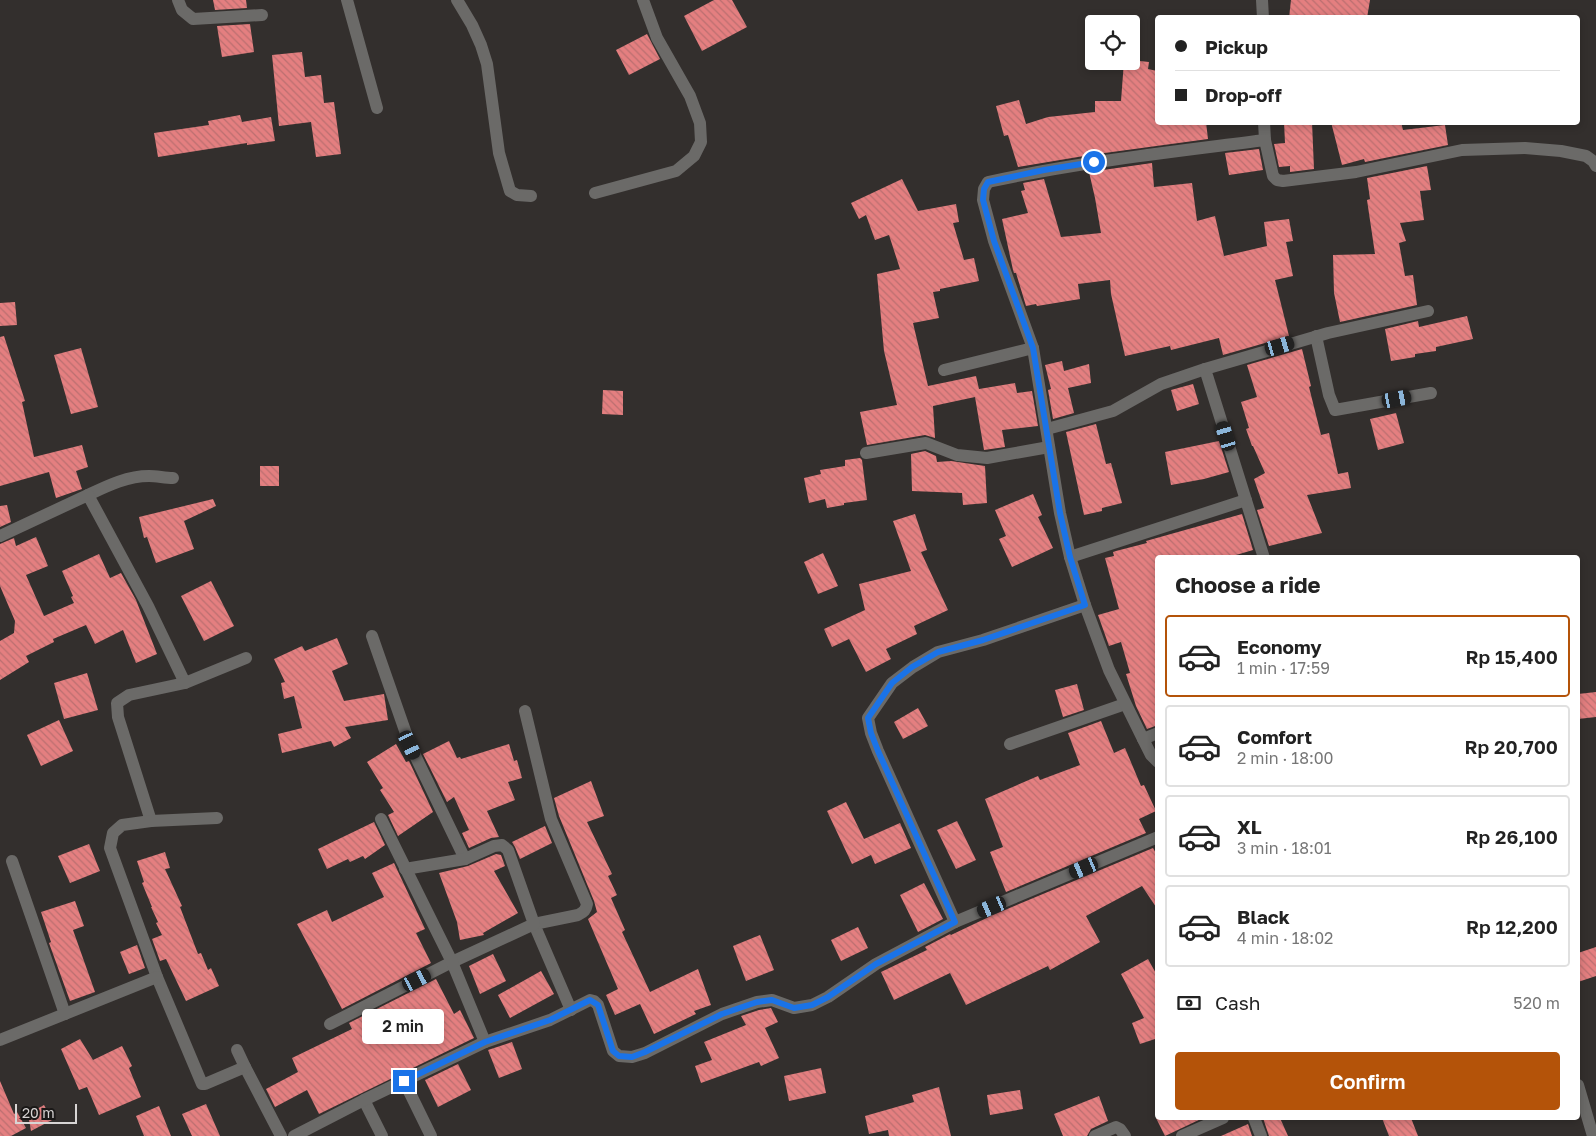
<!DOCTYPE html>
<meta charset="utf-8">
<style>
body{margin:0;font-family:"Golos Text",sans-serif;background:#f6f6f6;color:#222;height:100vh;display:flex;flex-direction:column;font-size:19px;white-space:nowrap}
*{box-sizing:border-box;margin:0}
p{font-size:16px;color:#767676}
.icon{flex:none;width:28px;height:28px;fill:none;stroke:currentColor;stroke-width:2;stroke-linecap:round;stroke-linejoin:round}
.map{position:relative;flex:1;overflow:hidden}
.side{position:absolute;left:1155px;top:555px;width:425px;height:565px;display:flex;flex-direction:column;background:#fff;border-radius:5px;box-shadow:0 2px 8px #0003}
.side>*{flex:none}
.guide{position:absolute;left:1155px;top:15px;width:425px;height:110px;border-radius:5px;box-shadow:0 2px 8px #0003;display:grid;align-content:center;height:110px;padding:0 20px;background:#fff}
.controls{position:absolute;left:1085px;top:15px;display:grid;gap:10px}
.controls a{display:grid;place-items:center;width:55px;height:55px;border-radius:5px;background:#fff;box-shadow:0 2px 8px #0003;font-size:25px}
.scale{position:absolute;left:15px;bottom:12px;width:62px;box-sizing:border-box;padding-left:5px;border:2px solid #d8d5d4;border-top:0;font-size:14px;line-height:18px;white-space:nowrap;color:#d8d5d4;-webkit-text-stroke:4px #1a1817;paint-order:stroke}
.end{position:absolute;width:22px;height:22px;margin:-11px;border:6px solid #1a73e8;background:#fff;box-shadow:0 0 0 2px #fff}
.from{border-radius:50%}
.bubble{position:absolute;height:35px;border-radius:5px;background:#fff;box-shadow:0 2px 8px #0003;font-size:16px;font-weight:600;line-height:35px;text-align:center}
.car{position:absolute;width:15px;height:30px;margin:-15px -8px;border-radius:6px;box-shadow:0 0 4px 1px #0007;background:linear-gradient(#222 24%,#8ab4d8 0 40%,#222 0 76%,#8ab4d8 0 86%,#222 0)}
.guide b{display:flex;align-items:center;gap:18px;height:48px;font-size:19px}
.guide b+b{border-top:1px solid #e0e0e0}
.guide i{width:12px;height:12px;background:#222}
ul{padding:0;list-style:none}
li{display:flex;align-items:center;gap:15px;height:82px;margin:0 10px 8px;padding:0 10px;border:2px solid #e0e0e0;border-radius:5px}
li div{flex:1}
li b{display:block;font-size:19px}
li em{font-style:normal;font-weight:600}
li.active{border-color:#b45309}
li>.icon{width:45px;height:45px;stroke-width:1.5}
h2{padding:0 20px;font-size:22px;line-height:60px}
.pay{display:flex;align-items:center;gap:12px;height:55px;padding:0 20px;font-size:19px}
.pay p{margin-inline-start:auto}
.button{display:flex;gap:10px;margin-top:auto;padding:10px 20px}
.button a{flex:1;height:58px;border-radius:5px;background:#b45309;color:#fff;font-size:20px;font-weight:600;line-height:58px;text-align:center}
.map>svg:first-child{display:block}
</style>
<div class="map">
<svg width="1596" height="1136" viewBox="0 0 1596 1136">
<defs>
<pattern id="building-back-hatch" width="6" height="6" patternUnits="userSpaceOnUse" patternTransform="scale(1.25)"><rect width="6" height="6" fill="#e47f80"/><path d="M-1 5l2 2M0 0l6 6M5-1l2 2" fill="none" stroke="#bb6f70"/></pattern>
</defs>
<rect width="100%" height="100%" fill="#332f2d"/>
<g fill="url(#building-back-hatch)">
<path d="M213,0H246L247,8L215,10Z"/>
<path d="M714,0H732L747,27L702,51L684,16Z"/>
<path d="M1291,0H1370L1367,18H1289Z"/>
<path d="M250,24L254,52L222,57L217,26Z"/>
<path d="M647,34L660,59L629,75L616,50Z"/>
<path d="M302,52L305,77L321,75L324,103L334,102L341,154L316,157L311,122L279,126L272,55Z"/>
<path d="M1131,60L1149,62L1148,69L1157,71L1155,83L1158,122H1206L1208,139L1090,155L1018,167L1008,135L1004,136L996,106L1019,100L1026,124L1048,117L1095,112V101H1121L1124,61Z"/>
<path d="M240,115L242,122L271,117L275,141L247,145V143L158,157L154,133L209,125L208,121Z"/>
<path d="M1284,122H1312L1314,169L1290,172V166L1279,167L1274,144L1285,143Z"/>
<path d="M1331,122H1401L1403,130L1445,125L1448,145L1365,162L1364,159L1342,165Z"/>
<path d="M1259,149L1263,170L1229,175L1225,153Z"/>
<path d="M1152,163L1154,187L1192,183L1197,221L1215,216L1224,256L1267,246L1264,222L1289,219L1293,241L1286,242L1293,276L1275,280L1289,336L1223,355L1219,338L1171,350L1170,346L1125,356L1111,294L1110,280L1078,284L1080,299L1037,306L1036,304L1026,306L1016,273H1014L1013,270L1002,219L1028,213L1021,191L1025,190L1023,183L1044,179L1061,237L1101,233L1095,198L1089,172Z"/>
<path d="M1427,166L1431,190L1420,191L1424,220L1400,223L1406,241L1399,243L1405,276L1413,275L1417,305L1340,322L1334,293L1333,255L1375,254L1367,200L1370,199L1367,178Z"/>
<path d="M902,179L918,211L956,204L959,222L953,223L964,260L974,258L979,281L940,289V291L933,292L939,318L913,323L928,386L976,376L979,389L1015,383L1017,393L1032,391L1038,426L1002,430L1005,447L984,450L975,397L933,406L935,438L925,435L867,445L860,412L897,405L884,351L877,274L900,269L889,235L875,240L866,215L859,219L851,203Z"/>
<path d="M15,302L17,325L0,326V303Z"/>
<path d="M1467,316L1473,339L1436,347V351L1415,354V357L1391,361L1385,329L1418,321L1419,327Z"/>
<path d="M4,336L25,401L22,402L34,457L82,445L88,467L76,471L82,489L56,498L49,472L0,486V337Z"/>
<path d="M81,348L98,407L71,414L54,355Z"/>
<path d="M1302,349L1311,386L1309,387L1321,435L1329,433L1338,474L1348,472L1351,488L1307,495L1322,533L1269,546L1257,510L1264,508L1254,479L1265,473L1253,446H1252L1246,429L1249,428L1241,402L1257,397L1247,365Z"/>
<path d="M1062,361L1064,371L1089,364L1091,383L1068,388L1074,413L1053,419L1048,390L1051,389L1045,365Z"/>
<path d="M1193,384L1199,404L1177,411L1171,390Z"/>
<path d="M603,390L623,391V415L602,414Z"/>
<path d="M1396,413L1404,443L1378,450L1370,419Z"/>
<path d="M1096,424L1106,464L1111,463L1122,503L1102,508V511L1084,515L1066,432Z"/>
<path d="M1219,441L1229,472L1204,479L1171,485L1165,452Z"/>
<path d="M925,451L936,456L937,462L951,461L985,466L987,503L963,505L962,493L912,491L911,454Z"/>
<path d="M860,458L862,460L867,500L844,503V505L827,508L825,499L809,503L804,478L821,474L820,470L845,466V460Z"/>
<rect x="260" y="466" width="19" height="20"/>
<path d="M1033,494L1042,515L1038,517L1053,548L1012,567L999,539L1006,536L995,510Z"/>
<path d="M213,499L216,506L184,521L194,549L156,563L147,537L144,538L139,517Z"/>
<path d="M7,505L11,522L0,527V506Z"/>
<path d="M915,514L927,550L921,552L948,610L914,626L917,634L886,649L891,659L866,672L849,639L832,647L824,629L865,610L859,584L911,571L893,521Z"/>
<path d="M1242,514L1253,550L1226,558H1158V725L1147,729L1136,706L1126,674L1130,673L1121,642L1109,646L1098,615L1119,609L1105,558L1114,556L1113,552L1116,551L1147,543L1146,541Z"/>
<path d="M36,537L48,566L26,575L44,616L74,603L71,597L73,596L62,571L99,554L110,578L121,573L136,600L157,654L136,663L123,630L95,644L86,625L53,639L54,642L26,656L29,662L0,680V641L14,633L15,621L0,586V544L14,538L16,546Z"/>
<path d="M823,553L838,586L818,594L804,562Z"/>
<path d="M211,581L234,626L204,641L181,596Z"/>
<path d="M337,638L348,664L332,671L344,701L384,694L388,720L345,727L351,738L334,747L331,741L282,753L278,734L302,728L294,696L284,699L281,683L285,682L274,659L302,646L305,651Z"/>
<path d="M87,673L98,710L64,719L54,683Z"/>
<path d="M1077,684L1084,710L1063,717L1055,690Z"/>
<path d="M1596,692V717L1578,719V694Z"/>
<path d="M918,708L928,726L903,739L894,722Z"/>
<path d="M59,720L73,751L41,766L27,735Z"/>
<path d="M1101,721L1114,753L1125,748L1141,786L1144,785L1156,811L1139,819L1146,833L1006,892L990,852L1003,847L985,799L1038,776L1040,780L1080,765L1068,733Z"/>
<path d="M449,741L457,758L460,757L461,759L509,744L514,761L517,760L522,778L508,782L515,800L487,811L499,837L491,838L469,848L462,833L469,830L454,797L447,802L423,754Z"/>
<path d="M396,744L406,762L409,761L433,812L398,836L388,815L394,812L380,790L383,788L367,762Z"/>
<path d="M591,781L604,816L587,822L612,874L608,876L617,895L611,898L625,930L622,932L650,992L698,969L711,1005L694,1011L696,1014L654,1034L640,1004L615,1015L606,995L618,989L588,919L597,912L594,901L559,816L554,798Z"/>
<path d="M846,802L864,839L900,823L911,848L875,864L871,855L852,864L827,811Z"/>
<path d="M957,821L976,860L956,869L937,830Z"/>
<path d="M374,822L385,845L365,859L363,856L350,862L348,859L327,869L318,849Z"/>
<path d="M545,826L552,843L520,859L515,847L512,842Z"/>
<path d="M89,844L100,871L70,883L58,856Z"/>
<path d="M1153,848L1158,857V910L1142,886L1086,916L1100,942L1050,970L1048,966L966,1005L950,973L894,1000L881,972L927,950L925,947L950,934L951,935L993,915Z"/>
<path d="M165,852L170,868L165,869L182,906L180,907L198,954L201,953L208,970L211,968L219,986L186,1001L166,959L160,961L152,939L162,935L156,923L158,922L151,907H152L142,883L144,882L137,861Z"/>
<path d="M496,854L501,855L505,866L494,871L518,913L483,933L484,935L460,940L457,922L439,873L468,866Z"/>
<path d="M394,863L425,929L416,933L431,963L342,1009L297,924L327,910L332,922L384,897L372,873Z"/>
<path d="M924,883L943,919L918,932L900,895Z"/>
<path d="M75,901L84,926L73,930L95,992L70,1001L49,943L51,942L41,912Z"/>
<path d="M858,927L868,948L841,961L831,940Z"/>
<path d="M760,935L774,970L746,981L733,946Z"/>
<path d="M137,945L145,968L129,974L120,952Z"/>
<path d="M1596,947V976L1578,982V953Z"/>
<path d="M493,954L506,981L480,994L469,966Z"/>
<path d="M1148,959L1158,977V1044L1155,1039L1140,1044L1132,1023L1144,1018L1121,974Z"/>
<path d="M541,971L554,994L510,1018L498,995Z"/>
<path d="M436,979L454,1014L460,1010L474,1038L319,1114L307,1090L275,1107L266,1089L298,1072L292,1058L352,1029L349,1023Z"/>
<path d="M771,1008L778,1022L765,1028L779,1058L761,1066L759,1062L701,1083L695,1066L712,1060L704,1042L746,1025L741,1016L759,1010Z"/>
<path d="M80,1039L93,1060L122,1046L132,1066L129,1068L141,1097L99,1115L87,1087L79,1090L61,1049Z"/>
<path d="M512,1042L522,1069L499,1078L488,1050Z"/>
<path d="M458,1064L471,1090L438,1107L425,1080Z"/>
<path d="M821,1068L826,1093L789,1101L784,1076Z"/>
<path d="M0,1081L14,1114L17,1112L26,1128L11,1136H0Z"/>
<path d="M939,1087L951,1136H889L888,1130L869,1134L865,1116L914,1102L912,1095Z"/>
<path d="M1020,1090L1023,1109L990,1115L987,1095Z"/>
<path d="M1099,1096L1108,1121L1091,1129L1087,1136H1063L1054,1114Z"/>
<path d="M206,1104L220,1136H192L182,1114Z"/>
<path d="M44,1105L52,1120L31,1131L28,1114Z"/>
<path d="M159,1106L171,1136H144L136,1116Z"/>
<path d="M1156,1118H1203L1165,1136Z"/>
<path d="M1263,1118H1280L1288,1136H1269Z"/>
<path d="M1382,1118H1411L1418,1136H1389Z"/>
<path d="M1248,1124L1252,1136H1221Z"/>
</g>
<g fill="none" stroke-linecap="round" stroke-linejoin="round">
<g stroke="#6b6a68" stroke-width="12">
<path d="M178,0L182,10L193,19L262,15"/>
<path d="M347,0L377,108"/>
<path d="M457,0L472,25L481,45L487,64L499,153L510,191L517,195L531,196"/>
<path d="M1262,0L1263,18"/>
<path d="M1264,122L1265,140"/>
<path d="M595,193L676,171L694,156L701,142L700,123L690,96L657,38L643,0"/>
<path d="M1316,336L1329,395L1335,410L1431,393"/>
<path d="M944,370L1033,348"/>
<path d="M1047,429L1113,411L1161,384L1205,369"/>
<path d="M866,453L926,443L957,455L987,458L1049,447"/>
<path d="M88,495C107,486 127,476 149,476C157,476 165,478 173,478"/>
<path d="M0,536L88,495L148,606L185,683L246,658"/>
<path d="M1070,557L1246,500"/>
<path d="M1264,558L1205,369L1328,333L1428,311"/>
<path d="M372,636L410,745L465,859"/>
<path d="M525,711L551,819L587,904C586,910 584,912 578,915L534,924L571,1010"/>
<path d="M1143,739L1158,733"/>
<path d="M1010,744L1125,704"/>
<path d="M1158,762L1151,755L1143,739L1109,670L1085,605L1070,557L1060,513L1033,348L994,241L983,200L984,189L988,182C1079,162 1172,152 1265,140L1273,176L1277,180L1283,181L1356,172L1462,150L1525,148L1561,151L1586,156L1593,161L1596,166"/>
<path d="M151,821L118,717L117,703L129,695L185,683"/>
<path d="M12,861L65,1014"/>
<path d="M955,922L878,751L871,733L868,718L892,683L913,667L938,652L983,640L1085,605"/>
<path d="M157,977L110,848L113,833L122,825L151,821L217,818"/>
<path d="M330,1024L452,962L534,924L508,850L502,845L494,846L465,859L405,869"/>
<path d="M0,1040L157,977L202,1084H205L245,1067L281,1136"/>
<path d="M485,1042L550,1020L590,1000L594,1001L598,1005L613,1051L619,1056L632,1057L645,1053L722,1014L757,1002L772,1000L794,1008L812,1005L828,997L876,964L955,922L1158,837"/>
<path d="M237,1050L245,1067"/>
<path d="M404,1081L431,1136"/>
<path d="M1578,1085L1593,1136"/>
<path d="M364,1100L382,1136"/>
<path d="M1254,1118L1261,1136"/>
<path d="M294,1136L364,1100L485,1042L452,962L381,819"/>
<path d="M1095,1136L1116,1127L1120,1129L1125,1136"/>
<path d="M1182,1136L1223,1118"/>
</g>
</g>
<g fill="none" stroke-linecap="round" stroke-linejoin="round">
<path stroke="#1a73e8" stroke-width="6" d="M404,1081L485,1042L550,1020L590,1000L598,1005L613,1051L619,1056L632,1057L645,1052L722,1014L757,1002L772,1000L794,1008L812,1005L828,997L876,964L955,922L878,751L871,733L868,718L892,683L912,667L938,652L983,640L1085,605L1070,557L1060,513L1033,348L994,241L983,200L984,189L988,182L1044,170L1094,162"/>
</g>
</svg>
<div class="controls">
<a><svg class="icon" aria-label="locate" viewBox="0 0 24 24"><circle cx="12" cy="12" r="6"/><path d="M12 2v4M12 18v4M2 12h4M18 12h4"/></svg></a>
</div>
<div class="scale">20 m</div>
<i class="end from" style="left:1094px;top:162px"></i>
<i class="end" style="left:404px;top:1081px"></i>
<div class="bubble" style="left:362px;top:1009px;width:82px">2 min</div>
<i class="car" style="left:1280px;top:346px;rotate:74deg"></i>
<i class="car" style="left:1397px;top:399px;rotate:80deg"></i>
<i class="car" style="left:1226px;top:436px;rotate:343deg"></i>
<i class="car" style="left:410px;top:745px;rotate:155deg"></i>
<i class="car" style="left:1084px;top:868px;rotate:247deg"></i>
<i class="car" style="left:992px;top:907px;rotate:247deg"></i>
<i class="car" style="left:417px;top:980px;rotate:63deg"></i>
<div class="guide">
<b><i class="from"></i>Pickup</b>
<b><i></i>Drop-off</b>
</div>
<section class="side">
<h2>Choose a ride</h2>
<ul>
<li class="active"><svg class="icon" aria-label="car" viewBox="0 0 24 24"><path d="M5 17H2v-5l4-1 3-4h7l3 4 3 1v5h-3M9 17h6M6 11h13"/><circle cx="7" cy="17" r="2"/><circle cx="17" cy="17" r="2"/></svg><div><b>Economy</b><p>1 min · 17:59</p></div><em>Rp 15,400</em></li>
<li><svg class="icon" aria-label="car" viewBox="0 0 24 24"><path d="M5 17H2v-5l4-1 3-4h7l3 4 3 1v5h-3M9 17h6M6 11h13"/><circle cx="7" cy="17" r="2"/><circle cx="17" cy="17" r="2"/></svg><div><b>Comfort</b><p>2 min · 18:00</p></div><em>Rp 20,700</em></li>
<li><svg class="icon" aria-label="car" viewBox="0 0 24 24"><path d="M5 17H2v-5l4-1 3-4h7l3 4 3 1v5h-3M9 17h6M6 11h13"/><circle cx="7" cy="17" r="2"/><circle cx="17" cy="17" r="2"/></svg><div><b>XL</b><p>3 min · 18:01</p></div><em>Rp 26,100</em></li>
<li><svg class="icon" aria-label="car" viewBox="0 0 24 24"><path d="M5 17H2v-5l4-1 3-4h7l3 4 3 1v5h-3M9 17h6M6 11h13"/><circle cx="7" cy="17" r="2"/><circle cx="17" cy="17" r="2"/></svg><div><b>Black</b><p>4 min · 18:02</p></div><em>Rp 12,200</em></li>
</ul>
<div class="pay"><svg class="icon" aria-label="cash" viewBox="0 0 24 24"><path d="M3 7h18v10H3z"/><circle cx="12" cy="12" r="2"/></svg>Cash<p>520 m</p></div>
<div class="button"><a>Confirm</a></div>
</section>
</div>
